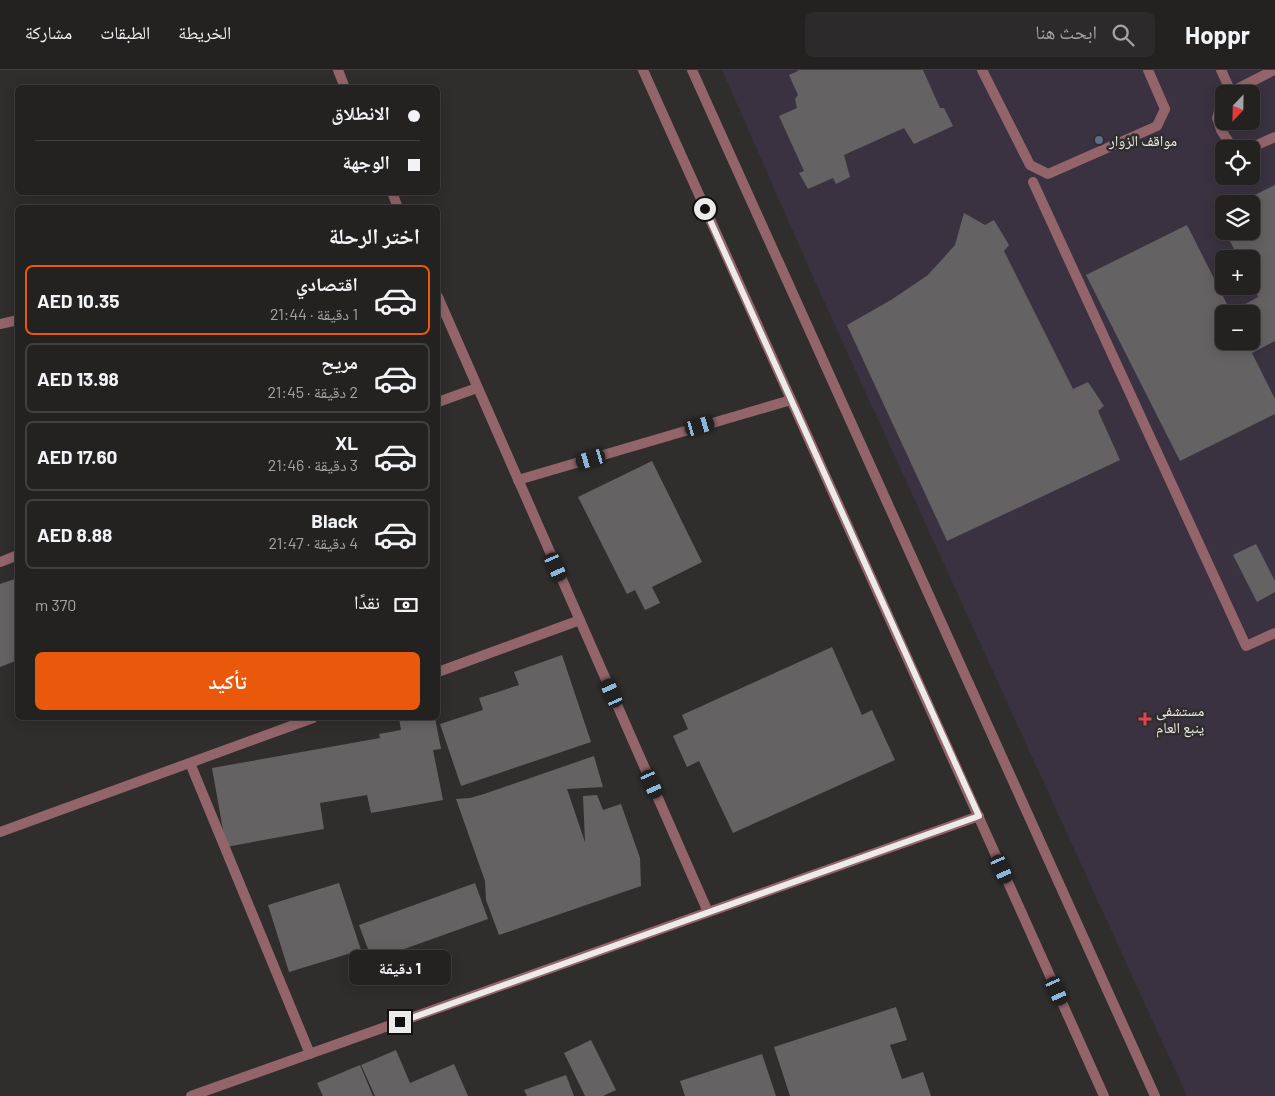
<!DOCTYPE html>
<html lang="ar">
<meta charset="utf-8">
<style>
body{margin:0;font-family:Barlow,"Noto Naskh Arabic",sans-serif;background:#2c2a2a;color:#f1f3f6;direction:rtl;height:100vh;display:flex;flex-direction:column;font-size:19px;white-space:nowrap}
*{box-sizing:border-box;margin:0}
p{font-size:16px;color:#a3a4a5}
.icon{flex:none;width:28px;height:28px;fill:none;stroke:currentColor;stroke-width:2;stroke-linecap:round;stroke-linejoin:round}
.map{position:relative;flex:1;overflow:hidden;direction:ltr}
.details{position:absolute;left:15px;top:135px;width:425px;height:515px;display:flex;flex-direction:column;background:#242221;border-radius:8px;box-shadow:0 2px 12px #0003,0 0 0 1px #413f3f;direction:rtl}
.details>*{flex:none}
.hud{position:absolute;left:15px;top:15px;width:425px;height:110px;border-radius:8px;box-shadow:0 2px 12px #0003,0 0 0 1px #413f3f;direction:rtl;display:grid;align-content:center;height:110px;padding:0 20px;background:#242221}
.needle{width:32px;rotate:202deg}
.controls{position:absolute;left:1215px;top:15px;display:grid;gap:10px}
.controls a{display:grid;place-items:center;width:45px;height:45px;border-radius:8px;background:#242221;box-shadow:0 2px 12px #0003,0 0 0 1px #413f3f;font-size:25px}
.end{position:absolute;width:22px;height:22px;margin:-11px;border:6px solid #ecebea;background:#111;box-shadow:0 0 0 2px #111}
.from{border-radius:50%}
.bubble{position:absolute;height:35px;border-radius:8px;background:#242221;box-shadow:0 2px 12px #0003,0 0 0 1px #413f3f;font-size:16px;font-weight:700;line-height:35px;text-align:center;direction:rtl}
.car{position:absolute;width:15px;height:30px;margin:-15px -8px;border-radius:6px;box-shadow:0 0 4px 1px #0007;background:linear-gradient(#222 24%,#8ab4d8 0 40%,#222 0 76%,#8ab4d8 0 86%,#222 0)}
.hud b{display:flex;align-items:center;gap:18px;height:48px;font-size:19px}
.hud b+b{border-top:1px solid #413f3f}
.hud i{width:12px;height:12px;background:#f1f3f6}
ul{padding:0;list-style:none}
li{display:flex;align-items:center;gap:15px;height:70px;margin:0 10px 8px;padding:0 10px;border:2px solid #413f3f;border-radius:8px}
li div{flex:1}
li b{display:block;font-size:19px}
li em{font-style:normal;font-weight:700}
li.active{border-color:#ea580c}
li>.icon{width:45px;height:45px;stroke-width:1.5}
h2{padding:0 20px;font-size:22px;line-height:60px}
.pay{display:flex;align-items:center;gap:12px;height:55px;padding:0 20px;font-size:19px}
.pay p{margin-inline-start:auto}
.primary-button{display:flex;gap:10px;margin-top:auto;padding:10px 20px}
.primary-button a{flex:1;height:58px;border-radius:8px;background:#ea580c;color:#fff;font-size:20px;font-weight:700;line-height:58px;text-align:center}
header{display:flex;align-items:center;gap:30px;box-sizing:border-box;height:70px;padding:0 25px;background:#242221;border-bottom:1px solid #413f3f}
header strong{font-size:24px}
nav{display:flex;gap:28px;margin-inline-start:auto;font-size:18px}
.search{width:350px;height:45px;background:#2c2a2a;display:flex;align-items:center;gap:12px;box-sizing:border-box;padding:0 18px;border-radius:8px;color:#a3a4a5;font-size:19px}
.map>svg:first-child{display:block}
</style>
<header>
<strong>Hoppr</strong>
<div class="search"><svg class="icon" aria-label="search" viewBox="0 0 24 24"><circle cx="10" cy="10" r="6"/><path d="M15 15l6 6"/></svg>ابحث هنا</div>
<nav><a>الخريطة</a><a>الطبقات</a><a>مشاركة</a></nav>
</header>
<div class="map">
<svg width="1275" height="1026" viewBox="0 0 1275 1026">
<rect width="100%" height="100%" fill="#302e2c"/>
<path fill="#3b3241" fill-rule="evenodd" d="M722,0H1275V1026H1187L818,218ZM1224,24H1251V51H1224ZM1224,79H1251V106H1224ZM1224,134H1251V161H1224ZM1224,189H1251V216H1224ZM1224,244H1251V271H1224Z"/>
<g fill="#656263" fill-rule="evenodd">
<path d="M798,0H923L940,38H944L953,56L914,74L904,58L844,85L850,107L836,114L833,108L808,119L799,103L804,101L779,46L797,38L795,29L798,25L789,5L798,1Z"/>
<path d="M1275,115V271L1252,283L1275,329V344L1180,391L1086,205L1187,155L1231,242L1258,227L1251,213V189H1239L1225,161H1251V134H1236ZM1224,244H1251V271H1224Z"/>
<path d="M1224,140V159L1216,144Z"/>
<path d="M964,143L985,155L994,150L1009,175L1004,181L1073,319L1088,312L1104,336L1098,341L1120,390L947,471L847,255L891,230L928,205L955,175Z"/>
<path d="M652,391L702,492L652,517L660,533L645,540L635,520L627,524L578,427Z"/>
<path d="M1256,474L1275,511V522L1257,532L1233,485Z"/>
<path d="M18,508V590L0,597V514Z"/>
<path d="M832,577L862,645L872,640L895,690L733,763L699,691L687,697L673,666L688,659L682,645Z"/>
<path d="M562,585L591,672L461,716L440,654L483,640L479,628L519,615L514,602Z"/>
<path d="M399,648H435L441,679L433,680L443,730L371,743L367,725L320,733L324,759L226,777L212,698L380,668L379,664L401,660Z"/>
<path d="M594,686L603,717L567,719L585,772L583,726L597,725L603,740L621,734L640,788L641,816L499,865L486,830L485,811L456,729L470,728L484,724Z"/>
<path d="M339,813L361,880L289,902L268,835Z"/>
<path d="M475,813L488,849L382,887L384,894L375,898L359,855Z"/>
<path d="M896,937L907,970L890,975L902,1009L923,1002L931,1026H790L774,977Z"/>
<path d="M591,970L616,1020L603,1026H585L564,983Z"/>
<path d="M396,980L410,1013L454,994L468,1026H375L361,995Z"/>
<path d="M762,984L776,1026H685L680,1011Z"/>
<path d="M360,995L373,1026H323L317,1013Z"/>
<path d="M566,1005L574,1026H527L524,1020Z"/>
</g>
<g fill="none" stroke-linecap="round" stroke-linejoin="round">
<g stroke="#93656b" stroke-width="10">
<path d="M982,0L1030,95L1048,104L1157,56L1165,39L1148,0"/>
<path d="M1221,0L1231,22L1229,24"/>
<path d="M1231,22L1274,0"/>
<path d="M1224,31L1221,34L1217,48L1221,60L1230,74L1247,79"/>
<path d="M1248,79L1275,67"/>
<path d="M1033,112L1246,576L1275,563"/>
</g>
<g stroke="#93656b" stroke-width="10">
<path d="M338,0L345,18"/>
<path d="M643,0L1104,1026"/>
<path d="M692,0L1155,1026"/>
<path d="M392,122L398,138"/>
<path d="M438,227L708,842"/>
<path d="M0,254L18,250"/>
<path d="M438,332L477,318"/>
<path d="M518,410L791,330"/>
<path d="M0,492L18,485"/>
<path d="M438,602L580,550"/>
<path d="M190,693L310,984"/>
<path d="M0,762L313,648"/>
<path d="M191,1026L979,746"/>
</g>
</g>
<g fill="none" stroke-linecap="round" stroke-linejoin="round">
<path stroke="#ecebea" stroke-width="6" d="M400,952L979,746L705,139"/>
</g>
<circle fill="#5c6f8a" stroke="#302e2c" stroke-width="2" cx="1099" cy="70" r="5"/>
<path fill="#e0444e" stroke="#302e2c" stroke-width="2" d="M1142.5 641.5h5v5h5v5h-5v5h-5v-5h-5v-5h5z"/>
<g text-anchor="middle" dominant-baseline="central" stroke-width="5" stroke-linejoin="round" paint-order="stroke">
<g font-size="15" fill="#ecebea" stroke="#302e2c" text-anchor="start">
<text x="1109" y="70">مواقف الزوار</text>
<text x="1156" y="640">مستشفى<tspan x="1156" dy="17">ينبع العام</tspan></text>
</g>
</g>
</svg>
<div class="controls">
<a><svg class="needle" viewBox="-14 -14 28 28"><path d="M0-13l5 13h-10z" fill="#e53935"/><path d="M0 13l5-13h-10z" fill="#a3a4a5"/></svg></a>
<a><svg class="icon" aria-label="locate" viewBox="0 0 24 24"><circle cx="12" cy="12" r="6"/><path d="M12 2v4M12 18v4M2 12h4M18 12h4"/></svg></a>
<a><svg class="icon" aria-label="layers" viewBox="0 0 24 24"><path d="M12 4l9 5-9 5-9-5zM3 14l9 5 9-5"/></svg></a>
<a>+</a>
<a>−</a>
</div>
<i class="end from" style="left:705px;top:139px"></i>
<i class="end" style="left:400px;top:952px"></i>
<div class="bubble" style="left:349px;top:880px;width:102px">1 دقيقة</div>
<i class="car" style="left:700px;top:356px;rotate:74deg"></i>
<i class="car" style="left:591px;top:389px;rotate:254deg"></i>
<i class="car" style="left:556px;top:497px;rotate:156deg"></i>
<i class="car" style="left:612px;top:623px;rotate:336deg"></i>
<i class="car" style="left:652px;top:714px;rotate:156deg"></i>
<i class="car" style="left:1002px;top:799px;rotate:156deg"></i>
<i class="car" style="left:1057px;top:921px;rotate:156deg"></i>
<div class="hud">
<b><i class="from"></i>الانطلاق</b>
<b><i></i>الوجهة</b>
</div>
<section class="details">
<h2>اختر الرحلة</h2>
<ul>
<li class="active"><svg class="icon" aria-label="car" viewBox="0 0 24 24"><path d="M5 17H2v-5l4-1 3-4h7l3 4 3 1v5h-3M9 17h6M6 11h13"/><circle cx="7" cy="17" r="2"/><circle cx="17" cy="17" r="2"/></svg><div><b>اقتصادي</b><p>1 دقيقة · 21:44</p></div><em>AED 10.35</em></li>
<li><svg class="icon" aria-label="car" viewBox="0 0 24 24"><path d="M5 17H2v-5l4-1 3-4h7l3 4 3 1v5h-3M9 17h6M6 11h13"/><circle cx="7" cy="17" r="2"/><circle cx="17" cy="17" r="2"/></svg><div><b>مريح</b><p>2 دقيقة · 21:45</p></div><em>AED 13.98</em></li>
<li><svg class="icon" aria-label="car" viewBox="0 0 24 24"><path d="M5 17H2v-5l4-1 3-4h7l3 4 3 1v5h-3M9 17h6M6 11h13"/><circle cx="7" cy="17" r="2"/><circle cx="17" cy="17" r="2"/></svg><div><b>XL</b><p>3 دقيقة · 21:46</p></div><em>AED 17.60</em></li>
<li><svg class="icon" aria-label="car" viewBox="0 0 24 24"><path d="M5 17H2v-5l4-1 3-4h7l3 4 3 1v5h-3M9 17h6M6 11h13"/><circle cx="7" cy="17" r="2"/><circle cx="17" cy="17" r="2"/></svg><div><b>Black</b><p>4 دقيقة · 21:47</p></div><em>AED 8.88</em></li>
</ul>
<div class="pay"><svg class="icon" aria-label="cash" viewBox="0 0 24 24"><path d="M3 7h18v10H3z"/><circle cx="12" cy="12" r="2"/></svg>نقدًا<p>370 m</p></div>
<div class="primary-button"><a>تأكيد</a></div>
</section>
</div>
